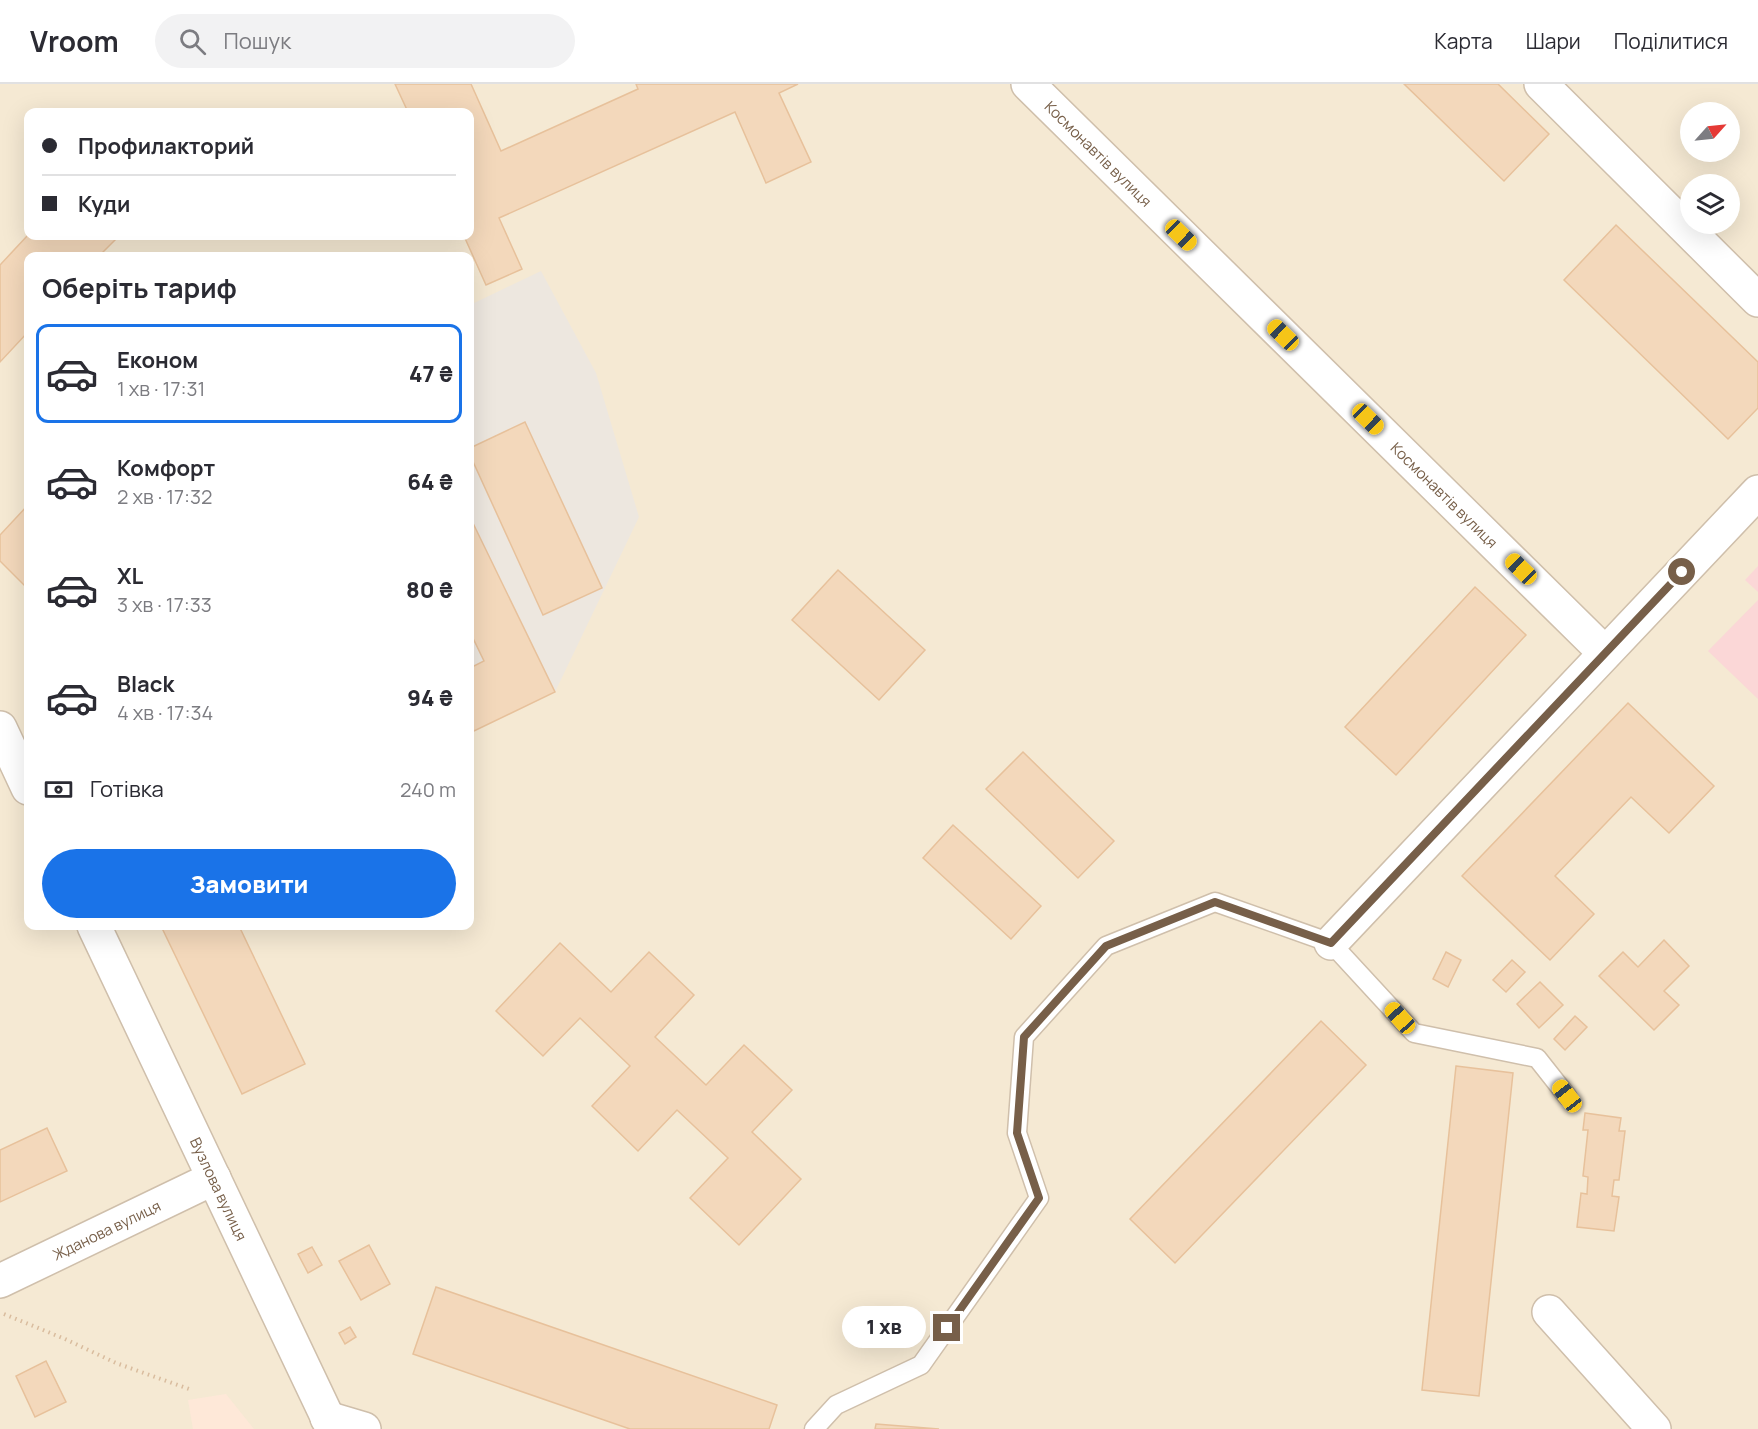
<!DOCTYPE html>
<html lang="uk">
<meta charset="utf-8">
<style>
body{margin:0;font-family:Manrope,sans-serif;background:#f2f2f3;color:#2b2b33;height:100vh;display:flex;flex-direction:column;font-size:22px;white-space:nowrap}
*{box-sizing:border-box;margin:0}
p{font-size:20px;color:#7c7c81}
.icon{flex:none;width:33px;height:33px;fill:none;stroke:currentColor;stroke-width:2;stroke-linecap:round;stroke-linejoin:round}
.map{position:relative;flex:1;overflow:hidden}
.details{position:absolute;left:24px;top:168px;width:450px;height:678px;display:flex;flex-direction:column;background:#fff;border-radius:12px;box-shadow:0 6px 24px #0002}
.details>*{flex:none}
.hud{position:absolute;left:24px;top:24px;width:450px;height:132px;border-radius:12px;box-shadow:0 6px 24px #0002;display:grid;align-content:center;height:132px;padding:0 18px;background:#fff}
.needle{width:39px;rotate:63deg}
.fabs{position:absolute;left:1680px;top:18px;display:grid;gap:12px}
.fabs a{display:grid;place-items:center;width:60px;height:60px;border-radius:50%;background:#fff;box-shadow:0 6px 24px #0002;font-size:30px}
.end{position:absolute;width:27px;height:27px;margin:-14px;border:8px solid #775f49;background:#fff;box-shadow:0 0 0 3px #fff}
.from{border-radius:50%}
.bubble{position:absolute;height:42px;border-radius:21px;background:#fff;box-shadow:0 6px 24px #0002;font-size:20px;font-weight:800;line-height:42px;text-align:center}
.car{position:absolute;width:18px;height:36px;margin:-18px -9px;border-radius:8px;box-shadow:0 0 4px 2px #0007;background:linear-gradient(#f5c518 24%,#345 0 40%,#f5c518 0 76%,#345 0 86%,#f5c518 0)}
.hud b{display:flex;align-items:center;gap:21px;height:57px;font-size:22px}
.hud b+b{border-top:2px solid #e1e1e2}
.hud i{width:15px;height:15px;background:#2b2b33}
ul{padding:0;list-style:none}
li{display:flex;align-items:center;gap:18px;height:99px;margin:0 12px 9px;padding:0 6px;border:3px solid transparent;border-radius:12px}
li div{flex:1}
li b{display:block;font-size:22px}
li em{font-style:normal;font-weight:800}
li.current{border-color:#1a73e8}
li>.icon{width:54px;height:54px;stroke-width:1.5}
h2{padding:0 18px;font-size:27px;line-height:72px}
.pay{display:flex;align-items:center;gap:15px;height:66px;padding:0 18px;font-size:22px}
.pay p{margin-inline-start:auto}
.button{display:flex;gap:12px;margin-top:auto;padding:12px 18px}
.button a{flex:1;height:69px;border-radius:36px;background:#1a73e8;color:#fff;font-size:24px;font-weight:800;line-height:69px;text-align:center}
header{display:flex;align-items:center;gap:36px;box-sizing:border-box;height:84px;padding:0 30px;background:#fff;border-bottom:2px solid #e1e1e2}
header strong{font-size:28px}
nav{display:flex;gap:33px;margin-inline-start:auto;font-size:21px}
.search{width:420px;height:54px;background:#f2f2f3;display:flex;align-items:center;gap:15px;box-sizing:border-box;padding:0 21px;border-radius:33px;color:#7c7c81;font-size:22px}
.map>svg:first-child{display:block}
</style>
<header>
<strong>Vroom</strong>
<div class="search"><svg class="icon" aria-label="search" viewBox="0 0 24 24"><circle cx="10" cy="10" r="6"/><path d="M15 15l6 6"/></svg>Пошук</div>
<nav><a>Карта</a><a>Шари</a><a>Поділитися</a></nav>
</header>
<div class="map">
<svg width="1758" height="1345" viewBox="0 0 1758 1345">
<rect width="100%" height="100%" fill="#fdf6e5"/>
<path fill="#f5e9d3" fill-rule="evenodd" d="M0,0H1758V1345H0ZM28,28H470V152H28ZM1690,28H1730V68H1690ZM1690,100H1730V140H1690ZM28,172H470V842H28Z"/>
<path fill="#fee8d8" d="M226,1310L254,1345H193L188,1316Z"/>
<path fill="#ede7df" d="M541,187L596,289L639,433L555,608L474,647L470,645V221Z"/>
<g fill="#fbd7d7">
<path d="M1758,482V508L1745,496Z"/>
<path d="M1758,516V615L1708,567Z"/>
</g>
<g fill="#f3d8bb" stroke="#e7c19b" stroke-width="1.5">
<path d="M395,0H471L501,67L638,5L636,0H798L779,9L811,78L766,99L735,28L499,134L522,185L486,201L464,152H470V28H408Z"/>
<path d="M1404,0H1498L1549,50L1504,97Z"/>
<path d="M1616,141L1758,278V324L1728,355L1564,196Z"/>
<path d="M28,151L119,152L99,172H28V248L0,278V181Z"/>
<path d="M525,338L602,504L543,531L470,371V364Z"/>
<path d="M28,421V505L0,477V451Z"/>
<path d="M470,433L555,608L474,647L470,638V584L484,577L470,548Z"/>
<path d="M838,486L925,566L879,616L792,536Z"/>
<path d="M1475,503L1526,551L1396,691L1345,643Z"/>
<path d="M1628,619L1714,702L1669,749L1631,713L1555,792L1594,830L1550,876L1462,792Z"/>
<path d="M1023,668L1114,757L1078,794L986,705Z"/>
<path d="M953,741L1041,822L1011,855L923,774Z"/>
<path d="M161,842H239L305,980L242,1010Z"/>
<path d="M1664,856L1689,882L1664,907L1679,921L1654,946L1599,892L1623,868L1638,883Z"/>
<path d="M560,859L611,908L649,868L694,911L655,953L706,1001L744,961L792,1006L752,1048L801,1095L739,1161L690,1114L728,1074L677,1026L638,1067L592,1022L630,982L580,934L543,972L496,927Z"/>
<path d="M1446,868L1461,876L1448,903L1433,895Z"/>
<path d="M1512,876L1525,888L1506,908L1493,896Z"/>
<path d="M1540,898L1563,921L1539,944L1517,920Z"/>
<path d="M1575,932L1587,943L1565,966L1554,955Z"/>
<path d="M1321,937L1366,981L1175,1179L1130,1135Z"/>
<path d="M1456,982L1513,989L1479,1312L1422,1306Z"/>
<path d="M1585,1029L1621,1034L1619,1047H1625L1619,1096H1614L1612,1112L1619,1113L1614,1147L1577,1143L1581,1109L1587,1110L1588,1093L1583,1092L1588,1046H1583Z"/>
<path d="M47,1044L67,1087L0,1118V1066Z"/>
<path d="M369,1161L390,1200L361,1216L339,1177Z"/>
<path d="M312,1163L322,1181L308,1189L298,1170Z"/>
<path d="M436,1203L777,1321L769,1345H630L413,1270Z"/>
<path d="M350,1243L356,1253L345,1260L339,1249Z"/>
<path d="M46,1277L66,1318L35,1333L16,1292Z"/>
<path d="M876,1340L939,1345H875Z"/>
</g>
<g fill="none" stroke-linecap="round" stroke-linejoin="round">
<g stroke="#cfbfab" stroke-width="21">
<path id="lane" d="M814,1345L836,1321L921,1281L1039,1114L1017,1049L1024,953L1106,862L1215,818L1331,859L1414,949L1537,974L1567,1012"/>
</g>
<g stroke="#cfbfab" stroke-width="36">
<g id="street">
<path id="s1" d="M1028,0L1605,569"/>
<path d="M1541,0L1758,216"/>
<path d="M0,644L28,704"/>
<path id="s2" d="M94,842L333,1345"/>
<path d="M1331,859L1758,408"/>
<path id="s3" d="M0,1197L214,1094"/>
<path d="M1549,1228L1654,1345"/>
<path d="M327,1334L364,1345"/>
</g>
</g>
<path stroke="#d9bc9e" stroke-width="4" stroke-dasharray="1.5 4.5" stroke-linecap="butt" d="M4,1230L65,1255L116,1279L192,1306"/>
<use href="#lane" stroke="#fff" stroke-width="18"/>
<use href="#street" stroke="#fff" stroke-width="33"/>
</g>
<g fill="none" stroke-linecap="round" stroke-linejoin="round">
<path stroke="#775f49" stroke-width="8" d="M947,1244L1039,1114L1017,1049L1024,953L1106,862L1215,818L1331,859L1682,488"/>
</g>
<g text-anchor="middle" dominant-baseline="central" stroke-width="5" stroke-linejoin="round" paint-order="stroke">
<g font-size="15" fill="#775f49" stroke="#fffaec">
<text stroke="none"><textPath href="#s1" startOffset="99">Космонавтів вулиця</textPath></text>
<text stroke="none"><textPath href="#s1" startOffset="585">Космонавтів вулиця</textPath></text>
<text stroke="none"><textPath href="#s2" startOffset="291">Вузлова вулиця</textPath></text>
<text stroke="none"><textPath href="#s3" startOffset="118">Жданова вулиця</textPath></text>
</g>
</g>
</svg>
<div class="fabs">
<a><svg class="needle" viewBox="-14 -14 28 28"><path d="M0-13l5 13h-10z" fill="#e53935"/><path d="M0 13l5-13h-10z" fill="#7c7c81"/></svg></a>
<a><svg class="icon" aria-label="layers" viewBox="0 0 24 24"><path d="M12 4l9 5-9 5-9-5zM3 14l9 5 9-5"/></svg></a>
</div>
<i class="end from" style="left:1682px;top:488px"></i>
<i class="end" style="left:947px;top:1244px"></i>
<div class="bubble" style="left:842px;top:1222px;width:84px">1 хв</div>
<i class="car" style="left:1181px;top:151px;rotate:134deg"></i>
<i class="car" style="left:1283px;top:251px;rotate:314deg"></i>
<i class="car" style="left:1368px;top:335px;rotate:134deg"></i>
<i class="car" style="left:1521px;top:485px;rotate:314deg"></i>
<i class="car" style="left:1400px;top:934px;rotate:318deg"></i>
<i class="car" style="left:1567px;top:1012px;rotate:322deg"></i>
<div class="hud">
<b><i class="from"></i>Профилакторий</b>
<b><i></i>Куди</b>
</div>
<section class="details">
<h2>Оберіть тариф</h2>
<ul>
<li class="current"><svg class="icon" aria-label="car" viewBox="0 0 24 24"><path d="M5 17H2v-5l4-1 3-4h7l3 4 3 1v5h-3M9 17h6M6 11h13"/><circle cx="7" cy="17" r="2"/><circle cx="17" cy="17" r="2"/></svg><div><b>Економ</b><p>1 хв · 17:31</p></div><em>47 ₴</em></li>
<li><svg class="icon" aria-label="car" viewBox="0 0 24 24"><path d="M5 17H2v-5l4-1 3-4h7l3 4 3 1v5h-3M9 17h6M6 11h13"/><circle cx="7" cy="17" r="2"/><circle cx="17" cy="17" r="2"/></svg><div><b>Комфорт</b><p>2 хв · 17:32</p></div><em>64 ₴</em></li>
<li><svg class="icon" aria-label="car" viewBox="0 0 24 24"><path d="M5 17H2v-5l4-1 3-4h7l3 4 3 1v5h-3M9 17h6M6 11h13"/><circle cx="7" cy="17" r="2"/><circle cx="17" cy="17" r="2"/></svg><div><b>XL</b><p>3 хв · 17:33</p></div><em>80 ₴</em></li>
<li><svg class="icon" aria-label="car" viewBox="0 0 24 24"><path d="M5 17H2v-5l4-1 3-4h7l3 4 3 1v5h-3M9 17h6M6 11h13"/><circle cx="7" cy="17" r="2"/><circle cx="17" cy="17" r="2"/></svg><div><b>Black</b><p>4 хв · 17:34</p></div><em>94 ₴</em></li>
</ul>
<div class="pay"><svg class="icon" aria-label="cash" viewBox="0 0 24 24"><path d="M3 7h18v10H3z"/><circle cx="12" cy="12" r="2"/></svg>Готівка<p>240 m</p></div>
<div class="button"><a>Замовити</a></div>
</section>
</div>
